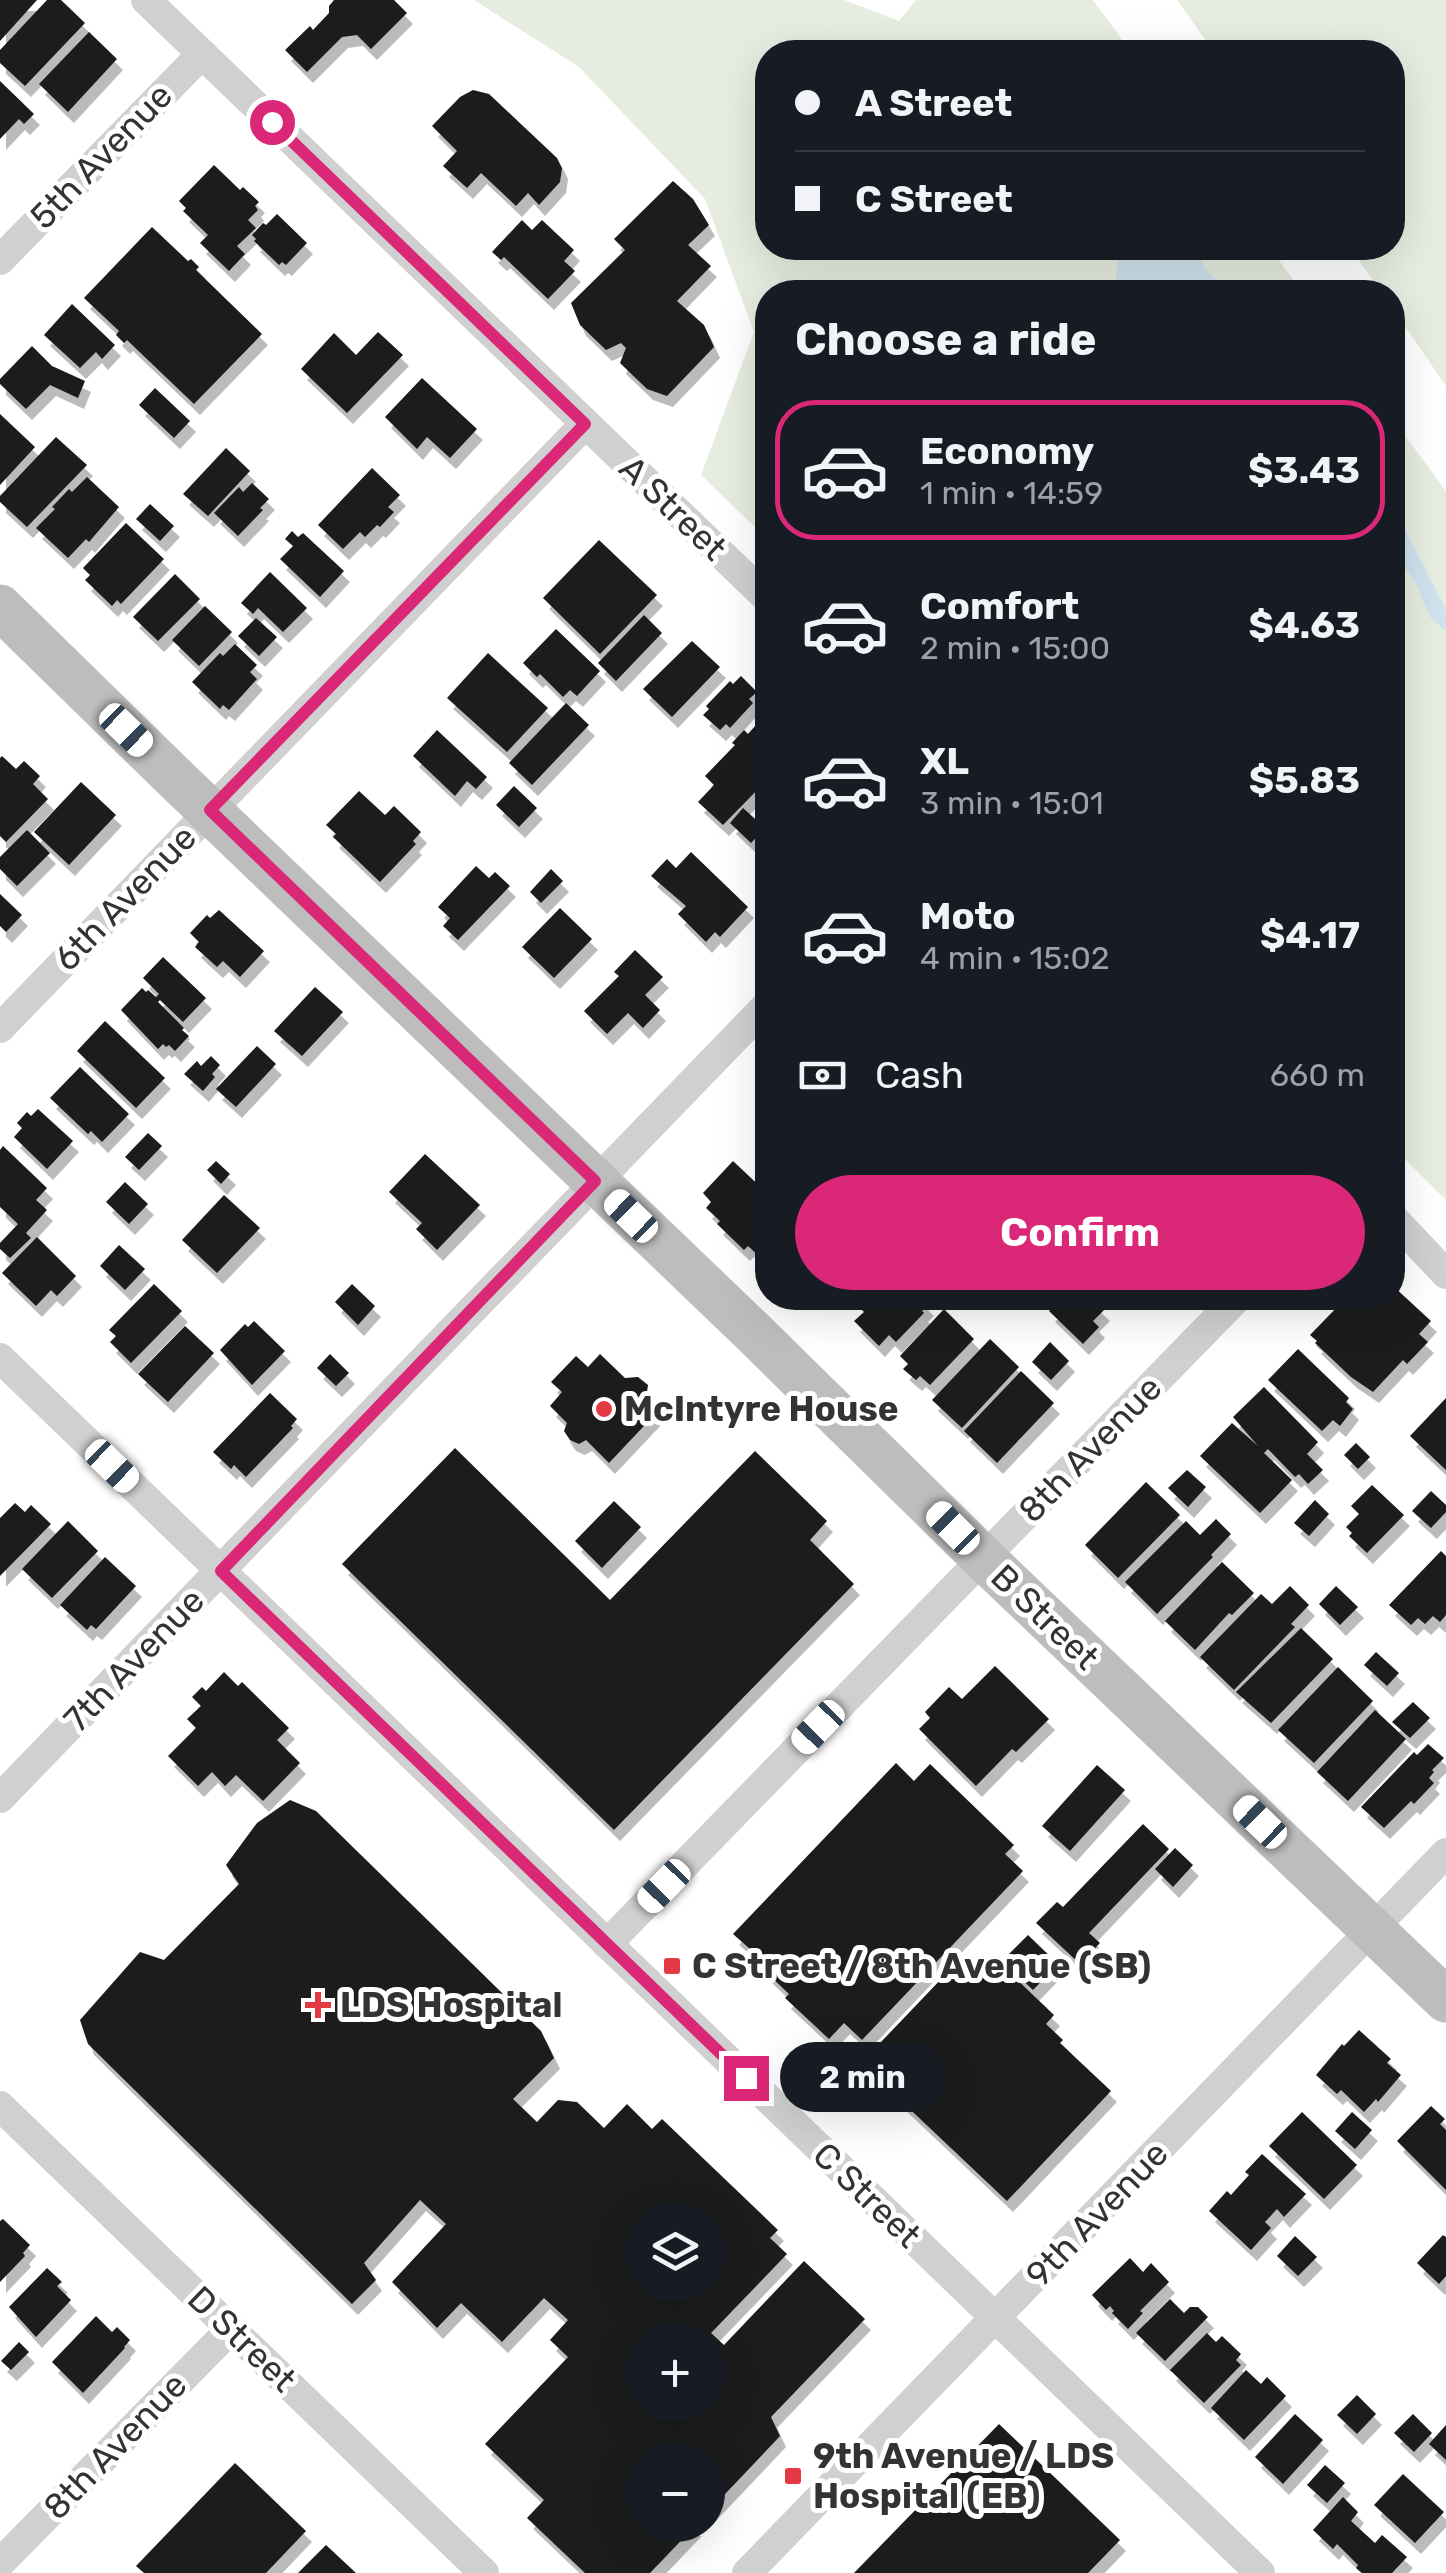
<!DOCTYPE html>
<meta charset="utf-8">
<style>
body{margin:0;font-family:Rubik,sans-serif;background:#20242c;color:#f1f3f6;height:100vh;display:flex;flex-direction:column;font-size:38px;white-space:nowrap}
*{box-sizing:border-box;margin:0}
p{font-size:32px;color:#9ea1a6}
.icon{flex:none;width:55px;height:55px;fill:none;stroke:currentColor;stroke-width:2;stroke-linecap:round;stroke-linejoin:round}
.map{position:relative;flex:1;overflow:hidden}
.sheet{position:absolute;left:755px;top:280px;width:650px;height:1030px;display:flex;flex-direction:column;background:#171b24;border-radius:40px;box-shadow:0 10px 40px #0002}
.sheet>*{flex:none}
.guide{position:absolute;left:755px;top:40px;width:650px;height:220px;border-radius:40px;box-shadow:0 10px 40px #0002;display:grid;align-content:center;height:220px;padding:0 40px;background:#171b24}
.controls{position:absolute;left:625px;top:2202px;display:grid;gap:20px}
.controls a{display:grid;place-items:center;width:100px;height:100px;border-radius:50%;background:#171b24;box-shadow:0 10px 40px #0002;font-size:50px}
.end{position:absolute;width:45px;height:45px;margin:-22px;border:12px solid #db2777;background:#fff;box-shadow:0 0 0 5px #fff}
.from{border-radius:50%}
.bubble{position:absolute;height:70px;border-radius:35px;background:#171b24;box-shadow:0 10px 40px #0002;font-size:32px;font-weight:700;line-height:70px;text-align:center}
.car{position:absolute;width:30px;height:60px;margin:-30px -15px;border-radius:12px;box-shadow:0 0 8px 2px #0007;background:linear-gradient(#fff 24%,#345 0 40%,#fff 0 76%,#345 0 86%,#fff 0)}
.guide b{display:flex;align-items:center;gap:35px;height:95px;font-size:38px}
.guide b+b{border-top:2px solid #363941}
.guide i{width:25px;height:25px;background:#f1f3f6}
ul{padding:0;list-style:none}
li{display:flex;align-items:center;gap:30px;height:140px;margin:0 20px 15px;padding:0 20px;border:5px solid transparent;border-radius:40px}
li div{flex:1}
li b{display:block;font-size:38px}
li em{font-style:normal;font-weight:700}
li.selected{border-color:#db2777}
li>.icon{width:90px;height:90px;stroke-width:1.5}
h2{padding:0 40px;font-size:45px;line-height:120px}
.pay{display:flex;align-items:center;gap:25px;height:110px;padding:0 40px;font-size:38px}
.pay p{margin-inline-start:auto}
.button{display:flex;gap:20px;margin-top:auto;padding:20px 40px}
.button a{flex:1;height:115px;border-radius:60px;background:#db2777;color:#fff;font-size:40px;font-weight:700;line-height:115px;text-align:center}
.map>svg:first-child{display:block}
</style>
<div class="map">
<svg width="1446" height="2573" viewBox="0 0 1446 2573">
<defs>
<filter id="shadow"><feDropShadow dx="6" dy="11" stdDeviation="0" flood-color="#0004"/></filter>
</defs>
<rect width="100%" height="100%" fill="#fff"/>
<g fill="#e6ecdf">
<path d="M474,0H844L899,21L916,0H1093L1131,52H768V248H1270L1302,292H768L767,539L701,475L754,332L705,199L579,67Z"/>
<path d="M1177,0H1446V386L1393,309L1392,292H1381L1350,248H1392V52H1214Z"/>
<path d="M1392,418L1446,491V1200L1393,1147Z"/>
</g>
<g fill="#cfe2ee">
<path d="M1121,248H1194L1206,270L1231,292H1115L1118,250Z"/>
<path d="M1392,518L1402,525L1408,535L1446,610V631L1430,617L1417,586L1393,548Z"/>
</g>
<g fill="#1a1a1a" fill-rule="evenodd" filter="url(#shadow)">
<path d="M0,0H37L0,41Z"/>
<path d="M47,0H61L85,23L25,86L0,63V50Z"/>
<path d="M334,0H394L407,13L371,49L357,35L342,37L307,72L285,50L310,26L313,30L329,13V6Z"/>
<path d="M89,32L117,59L68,112L39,84Z"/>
<path d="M0,81L34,114L24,124L19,119L0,139Z"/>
<path d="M473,90L489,94L557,158L562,168L560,182L539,205L528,193L516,206L481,173L467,188L443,166L457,151L432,126L460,97Z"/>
<path d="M214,165L240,190L243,187L259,202L255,206L258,210L248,220L256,228L237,246L245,254L229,271L200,243L208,235L183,211L186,208L179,201Z"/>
<path d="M673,181L693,199L709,225L688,245L711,266L677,301L704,325L714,347L667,396L647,389L620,363L626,348L621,343L606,350L580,325L571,303L625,250L614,239Z"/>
<path d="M277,214L307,243L286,265L282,262L279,265L254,241L256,239L252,235L263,223L266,225Z"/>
<path d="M522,220L532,230L542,220L574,250L564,261L575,271L548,299L504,257L501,260L492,252Z"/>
<path d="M152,227L188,261L191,259L199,267L196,270L262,334L194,404L127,340L124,343L116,335L119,331L84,298Z"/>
<path d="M72,304L115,345L102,359L96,352L80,368L44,335Z"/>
<path d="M378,332L403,355L347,413L301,369L334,333L356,355Z"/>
<path d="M32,346L52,366L85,381L78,398L50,385L26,409L0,384V379Z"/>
<path d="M422,378L477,429L450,458L427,437L417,449L385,417Z"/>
<path d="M155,388L190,421L174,438L139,405Z"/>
<path d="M0,414L35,447L0,485Z"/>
<path d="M56,437L87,465L27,527L0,502V496Z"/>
<path d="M226,448L250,471L208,516L183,494Z"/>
<path d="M372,468L400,495L388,507L394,512L380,527L377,525L365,537L360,532L343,549L318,525Z"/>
<path d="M87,477L119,507L89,542L86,539L68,558L36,528L55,509L52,507L69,489L72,492Z"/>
<path d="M252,483L269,499L260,508L263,510L238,536L214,513L239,487L243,492Z"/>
<path d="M150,504L174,526L160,541L136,519Z"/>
<path d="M126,523L164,559L121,604L117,600L112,606L85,580L90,575L83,568Z"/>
<path d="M292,531L298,537L303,533L344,571L320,597L280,559L293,546L285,539Z"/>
<path d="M599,540L657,595L600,654L543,598Z"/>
<path d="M270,572L307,608L283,632L258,608L253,614L241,603Z"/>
<path d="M175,574L200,599L158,641L133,617Z"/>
<path d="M205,606L232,632L199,666L172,640Z"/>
<path d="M644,615L662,633L616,681L598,663Z"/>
<path d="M256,618L277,637L259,656L238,636Z"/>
<path d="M556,629L600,671L577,696L570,690L563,697L540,674L537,677L523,663Z"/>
<path d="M692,641L720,667L672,717L643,689Z"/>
<path d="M235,644L257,665L250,672L257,679L229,710L223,705L220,709L192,682L220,653L223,656Z"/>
<path d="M488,653L548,708L507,752L447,698Z"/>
<path d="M741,676L757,692L749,699L753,703L730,728L726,724L720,730L703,715L709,709L706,706L730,681L733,684Z"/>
<path d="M566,703L589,725L532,785L509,763Z"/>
<path d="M765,715L768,717V779L723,825L698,802L714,785L705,776L735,745L732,743L744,730L748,734Z"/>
<path d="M437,730L487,777L476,789L467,781L455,796L413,756Z"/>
<path d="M2,756L16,769L24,761L40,776L33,784L48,799L6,842L0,836V758Z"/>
<path d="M81,782L116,815L69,865L34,832Z"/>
<path d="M514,786L537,808L519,827L496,805Z"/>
<path d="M359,791L385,815L394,806L421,832L413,841L416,844L380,882L333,837L336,834L326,825Z"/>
<path d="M743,808L765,828L751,843L730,823Z"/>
<path d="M27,830L50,853L17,886L0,869V857Z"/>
<path d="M691,852L748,907L720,937L715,932L706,942L678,914L686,906L651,876L667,859L676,868Z"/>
<path d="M476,866L489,878L495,872L510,886L458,940L443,926L450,918L438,907Z"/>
<path d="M551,869L563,881L541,903L530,892Z"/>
<path d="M0,894L22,915L6,932L0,926Z"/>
<path d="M560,908L592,939L554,978L522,947Z"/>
<path d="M219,910L264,951L240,977L223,961L217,967L195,947L199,942L190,933L207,915L210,918Z"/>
<path d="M635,950L663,977L645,995L660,1010L643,1028L628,1013L607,1034L584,1011L619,976L614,972Z"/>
<path d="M163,957L206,998L183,1022L160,1000L158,1002L184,1028L182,1030L189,1036L175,1051L169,1045L166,1047L163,1044L158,1049L121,1010L142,988L146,992L148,990L156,997L159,994L143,978Z"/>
<path d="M315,987L343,1012L302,1056L274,1031Z"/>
<path d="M105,1021L165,1078L136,1108L77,1051Z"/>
<path d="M257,1046L276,1064L236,1107L216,1089Z"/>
<path d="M211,1056L220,1065L212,1074L215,1077L203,1091L184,1074L197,1061L201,1066Z"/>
<path d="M80,1067L129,1114L102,1142L91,1131L88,1134L50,1098Z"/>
<path d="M38,1109L73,1141L47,1169L14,1137L22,1128L17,1123L27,1112L31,1116Z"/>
<path d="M148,1133L162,1146L139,1170L125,1157Z"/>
<path d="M3,1146L47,1188L36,1200L47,1210L26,1233L31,1238L10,1258L0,1249V1243L18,1224L0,1207V1150Z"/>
<path d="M425,1154L480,1205L437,1250L416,1229L422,1223L389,1192Z"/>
<path d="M216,1161L230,1174L221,1184L207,1170Z"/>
<path d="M733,1161L768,1194V1248L759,1256L748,1246L744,1250L717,1224L720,1221L706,1208L711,1202L703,1193Z"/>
<path d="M125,1182L148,1204L129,1224L106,1202Z"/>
<path d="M224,1195L260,1228L217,1273L182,1240Z"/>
<path d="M37,1237L76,1276L57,1296L51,1290L36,1306L2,1273Z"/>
<path d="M119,1245L145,1269L125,1290L100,1266Z"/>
<path d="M154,1284L182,1311L131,1363L110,1342L116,1336L109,1330Z"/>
<path d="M352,1284L375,1306L358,1325L335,1302Z"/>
<path d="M1392,1285L1431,1321L1419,1334L1428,1342L1407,1364L1403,1360L1373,1392L1351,1377L1315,1343L1317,1341L1310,1335L1346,1298H1392Z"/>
<path d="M872,1298H921L928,1305L922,1311L924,1313L896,1342L889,1335L879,1346L854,1321L864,1312L861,1309Z"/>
<path d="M1062,1298H1091L1104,1310L1093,1321L1099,1327L1083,1344L1049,1311Z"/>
<path d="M944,1309L974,1339L930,1385L920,1376L916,1380L903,1369L908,1364L900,1356Z"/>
<path d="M254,1321L285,1351L252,1385L220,1350L245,1324L248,1327Z"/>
<path d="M185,1326L214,1353L168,1402L138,1374Z"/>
<path d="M990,1339L1019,1367L962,1428L932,1400Z"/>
<path d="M1050,1342L1069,1361L1051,1380L1032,1362Z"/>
<path d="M1298,1349L1349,1398L1346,1402L1353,1409L1340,1426L1333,1420L1322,1431L1268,1380Z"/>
<path d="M330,1354L349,1373L336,1386L317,1368Z"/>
<path d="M600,1354L625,1378L638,1377L648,1385L646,1398L658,1411L609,1463L586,1440L579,1444L570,1440L564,1431L567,1423L550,1406L562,1392L551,1382L576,1356L588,1367Z"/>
<path d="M1021,1371L1054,1403L997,1463L964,1431Z"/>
<path d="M1264,1387L1318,1442L1307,1454L1323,1470L1308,1484L1299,1474L1295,1477L1268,1449L1264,1453L1292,1480L1260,1513L1200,1456L1232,1423L1258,1446L1233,1417Z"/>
<path d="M270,1393L297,1419L291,1426L293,1428L246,1477L234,1465L231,1469L213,1452Z"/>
<path d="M1446,1398V1470L1410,1436Z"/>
<path d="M1356,1443L1370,1457L1358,1469L1344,1455Z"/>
<path d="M455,1448L610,1600L755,1451L827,1521L810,1540L854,1584L614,1830L342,1564Z"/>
<path d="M1187,1470L1206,1487L1188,1507L1168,1488Z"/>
<path d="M1146,1482L1180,1515L1118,1578L1085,1545Z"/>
<path d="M1372,1485L1404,1515L1367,1553L1349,1536L1352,1533L1346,1527L1359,1514L1351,1506Z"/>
<path d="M1431,1491L1446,1505V1512L1431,1528L1412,1511Z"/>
<path d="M1315,1500L1329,1514L1309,1536L1294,1523Z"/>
<path d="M614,1501L641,1527L602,1568L575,1541Z"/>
<path d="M15,1503L25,1512L31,1505L51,1524L0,1576V1518Z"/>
<path d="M1216,1519L1231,1534L1211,1555L1213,1557L1157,1614L1125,1582L1186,1521L1200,1535Z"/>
<path d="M68,1521L98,1551L52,1598L22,1569Z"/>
<path d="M1441,1551L1446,1556V1615L1440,1622L1433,1616L1425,1624L1418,1618L1411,1625L1389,1605Z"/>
<path d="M105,1557L136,1586L96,1629L91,1625L87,1630L60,1605Z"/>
<path d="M1222,1562L1254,1593L1232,1615L1229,1613L1195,1650L1165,1621Z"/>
<path d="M1290,1586L1309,1605L1291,1624L1295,1627L1234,1690L1200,1657L1261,1594L1272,1604Z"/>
<path d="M1336,1586L1358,1607L1340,1625L1319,1604Z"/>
<path d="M1301,1628L1333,1659L1271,1723L1236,1692Z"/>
<path d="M1376,1652L1399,1673L1387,1686L1364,1665Z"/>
<path d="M995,1666L1049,1719L1016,1752L1012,1749L976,1786L919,1729L930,1718L925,1712L949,1687L962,1699Z"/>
<path d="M1338,1667L1373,1701L1314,1763L1278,1730Z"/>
<path d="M224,1672L238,1686L242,1682L289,1728L277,1740L300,1763L263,1801L236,1775L225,1786L212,1772L198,1786L168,1756L196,1728L187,1719L201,1706L192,1697L202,1687L206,1691Z"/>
<path d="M1413,1702L1430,1718L1410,1738L1392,1722Z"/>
<path d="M1375,1710L1406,1739L1348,1801L1317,1772Z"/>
<path d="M1428,1744L1444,1758L1432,1770L1434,1772L1429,1778L1434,1783L1414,1804L1411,1801L1384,1828L1361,1807L1414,1752L1417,1755Z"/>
<path d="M896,1763L914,1781L930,1764L1014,1845L1005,1854L1023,1871L862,2040L844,2023L829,2039L785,1998L789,1994L746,1953L750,1949L733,1934Z"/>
<path d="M1097,1765L1125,1790L1070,1851L1042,1826Z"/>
<path d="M290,1800L316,1811L541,2031L554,2058L513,2099L537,2122L558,2100L577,2102L604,2128L627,2104L652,2129L662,2119L778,2230L770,2238L787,2254L711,2333L724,2345L804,2261L865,2319L771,2417L780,2436L708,2512V2460H642V2525H696L650,2573H585L527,2518L544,2500L485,2444L568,2357L550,2340L568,2320L544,2298L502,2342L461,2303L437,2328L392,2282L446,2224L420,2200L364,2263L376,2280L352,2304L88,2044L80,2020L140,1952L164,1960L239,1884L226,1865L257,1823ZM642,2220H708V2285H642ZM642,2340H708V2405H642Z"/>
<path d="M1143,1824L1169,1849L1089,1933L1100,1943L1080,1964L1036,1923L1057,1902L1063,1907Z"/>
<path d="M1175,1848L1193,1865L1173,1887L1155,1869Z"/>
<path d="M1028,1935L1058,1964L1033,1990L1002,1961Z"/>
<path d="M965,1954L995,1983L1007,1970L1054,2015L1046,2024L1063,2040L1060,2043L1111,2091L1007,2201L861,2063Z"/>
<path d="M1359,2030L1391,2059L1387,2063L1401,2075L1378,2102L1376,2099L1364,2112L1341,2090L1337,2094L1316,2075L1342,2044L1344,2046Z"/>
<path d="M1431,2106L1445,2119L1440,2124L1446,2130V2190L1397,2141Z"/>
<path d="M1302,2112L1357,2165L1324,2199L1269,2146Z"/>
<path d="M1352,2112L1372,2130L1355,2149L1335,2131Z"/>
<path d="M1262,2154L1306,2194L1284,2217L1277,2209L1265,2222L1271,2228L1251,2250L1209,2211L1227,2191L1231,2195L1239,2186L1249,2175L1245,2172Z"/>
<path d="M3,2219L30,2245L23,2253L25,2256L0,2282V2221Z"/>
<path d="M1443,2235L1446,2237V2276L1439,2284L1417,2263Z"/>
<path d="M1295,2236L1317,2257L1298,2276L1277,2256Z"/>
<path d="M1130,2258L1143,2272L1151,2263L1169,2282L1140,2311L1143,2313L1128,2329L1112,2313L1114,2311L1110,2306L1106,2310L1092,2295Z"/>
<path d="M47,2268L62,2282L57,2286L71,2300L36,2337L9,2307Z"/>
<path d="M1170,2299L1184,2313L1190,2307H1198L1208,2317L1165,2361L1136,2333Z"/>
<path d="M96,2316L112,2332L117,2327L130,2340L124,2347L125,2348L83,2393L52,2362Z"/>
<path d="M1207,2333L1216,2342L1222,2336L1241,2354L1236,2360L1241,2365L1204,2403L1170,2370Z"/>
<path d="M19,2342L29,2352L11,2370L1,2361Z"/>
<path d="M1246,2370L1261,2384L1267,2377L1286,2396L1244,2440L1211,2408Z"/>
<path d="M1357,2395L1376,2414L1357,2434L1337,2415Z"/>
<path d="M1295,2414L1323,2440L1283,2484L1255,2457Z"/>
<path d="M1413,2414L1432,2433L1414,2452L1394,2433Z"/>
<path d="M999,2424L1120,2540L1088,2573H854Z"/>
<path d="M1446,2425V2460L1429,2444Z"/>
<path d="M235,2463L306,2531L266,2573H144L136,2566Z"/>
<path d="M1325,2465L1345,2483L1327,2503L1307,2485Z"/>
<path d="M1403,2474L1444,2512L1415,2543L1374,2505Z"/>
<path d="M1343,2497L1358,2512L1351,2521L1375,2543L1382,2535L1407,2557L1392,2573H1362L1356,2568L1358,2565L1337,2544L1333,2549L1313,2530Z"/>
<path d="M326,2545L356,2573H298Z"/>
</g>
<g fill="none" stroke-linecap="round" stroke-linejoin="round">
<g stroke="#d0d0d0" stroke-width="30">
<path d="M146,0L768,599"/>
<path d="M0,260L202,54"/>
<path d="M0,1028L585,424"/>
<path d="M1392,1217L1446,1274"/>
<path d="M0,1358L1260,2573"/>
<path d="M0,1798L768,1004"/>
<path d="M607,1944L1237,1298"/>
<path d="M0,2106L484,2573"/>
<path d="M0,2563L231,2329"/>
<path d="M747,2573L1446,1853"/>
</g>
<path stroke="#bdbdbd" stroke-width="45" d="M0,607L177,780L753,1332L983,1558L1446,2000"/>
</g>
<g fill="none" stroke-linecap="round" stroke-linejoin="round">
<path stroke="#db2777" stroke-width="12" d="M272,122L585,424L210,810L595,1181L221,1571L746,2078"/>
</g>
<g fill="#e63946" stroke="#fff" stroke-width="4">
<circle cx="604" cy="1409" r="10"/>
<rect x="662" y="1956" width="20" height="20" rx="5"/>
<path d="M313 1990h10v10h10v10h-10v10h-10v-10h-10v-10h10z"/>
<rect x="783" y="2466" width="20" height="20" rx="5"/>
</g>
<g text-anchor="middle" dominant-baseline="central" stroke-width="10" stroke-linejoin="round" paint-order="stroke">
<g font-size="35" fill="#333" stroke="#fff">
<text transform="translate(101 156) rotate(-46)">5th Avenue</text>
<text transform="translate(673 508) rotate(44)">A Street</text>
<text transform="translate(125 898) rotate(-46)">6th Avenue</text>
<text transform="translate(1090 1449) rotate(-46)">8th Avenue</text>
<text transform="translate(1045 1617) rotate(44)">B Street</text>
<text transform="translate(134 1660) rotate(-46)">7th Avenue</text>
<text transform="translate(867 2195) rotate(44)">C Street</text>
<text transform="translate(1097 2214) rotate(-46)">9th Avenue</text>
<text transform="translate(242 2339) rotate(44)">D Street</text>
<text transform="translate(115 2446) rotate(-46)">8th Avenue</text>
</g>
<g font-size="35" font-weight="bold" fill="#333" stroke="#fff" text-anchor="start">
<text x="624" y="1409">McIntyre House</text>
<text x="692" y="1966">C Street / 8th Avenue (SB)</text>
<text x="340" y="2005">LDS Hospital</text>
<text x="813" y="2456">9th Avenue / LDS<tspan x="813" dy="40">Hospital (EB)</tspan></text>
</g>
</g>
</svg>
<div class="controls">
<a><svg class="icon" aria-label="layers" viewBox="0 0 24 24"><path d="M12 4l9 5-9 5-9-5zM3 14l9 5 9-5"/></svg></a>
<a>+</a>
<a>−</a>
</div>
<i class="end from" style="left:272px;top:122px"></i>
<i class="end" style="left:746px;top:2078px"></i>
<div class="bubble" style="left:780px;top:2042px;width:165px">2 min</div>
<i class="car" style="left:126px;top:730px;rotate:134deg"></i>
<i class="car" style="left:631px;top:1216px;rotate:314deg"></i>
<i class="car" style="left:112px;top:1466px;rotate:134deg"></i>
<i class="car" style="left:953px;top:1528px;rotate:315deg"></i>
<i class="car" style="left:818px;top:1727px;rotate:224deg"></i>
<i class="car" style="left:1260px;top:1822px;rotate:314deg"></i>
<i class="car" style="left:664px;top:1886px;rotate:224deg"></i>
<div class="guide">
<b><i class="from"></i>A Street</b>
<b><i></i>C Street</b>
</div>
<section class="sheet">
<h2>Choose a ride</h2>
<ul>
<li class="selected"><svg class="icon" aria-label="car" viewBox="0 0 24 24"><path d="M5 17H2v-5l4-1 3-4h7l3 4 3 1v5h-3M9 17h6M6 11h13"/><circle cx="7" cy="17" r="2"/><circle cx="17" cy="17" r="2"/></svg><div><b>Economy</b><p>1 min · 14:59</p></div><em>$3.43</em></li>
<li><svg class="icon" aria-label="car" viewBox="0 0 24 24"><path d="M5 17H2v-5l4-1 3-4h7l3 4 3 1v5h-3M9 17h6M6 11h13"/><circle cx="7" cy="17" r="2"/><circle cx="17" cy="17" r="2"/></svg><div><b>Comfort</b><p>2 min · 15:00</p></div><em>$4.63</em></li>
<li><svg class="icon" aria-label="car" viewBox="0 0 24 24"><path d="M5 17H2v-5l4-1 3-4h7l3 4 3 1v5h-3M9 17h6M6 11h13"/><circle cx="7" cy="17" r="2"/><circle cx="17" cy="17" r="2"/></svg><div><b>XL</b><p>3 min · 15:01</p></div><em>$5.83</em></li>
<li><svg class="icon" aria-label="car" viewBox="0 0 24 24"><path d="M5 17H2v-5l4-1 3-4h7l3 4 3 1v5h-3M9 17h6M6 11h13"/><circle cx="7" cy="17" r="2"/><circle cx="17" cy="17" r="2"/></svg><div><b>Moto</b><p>4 min · 15:02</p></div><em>$4.17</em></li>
</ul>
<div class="pay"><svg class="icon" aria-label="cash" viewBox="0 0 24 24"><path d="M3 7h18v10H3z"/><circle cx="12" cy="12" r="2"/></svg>Cash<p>660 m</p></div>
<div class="button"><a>Confirm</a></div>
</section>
</div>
